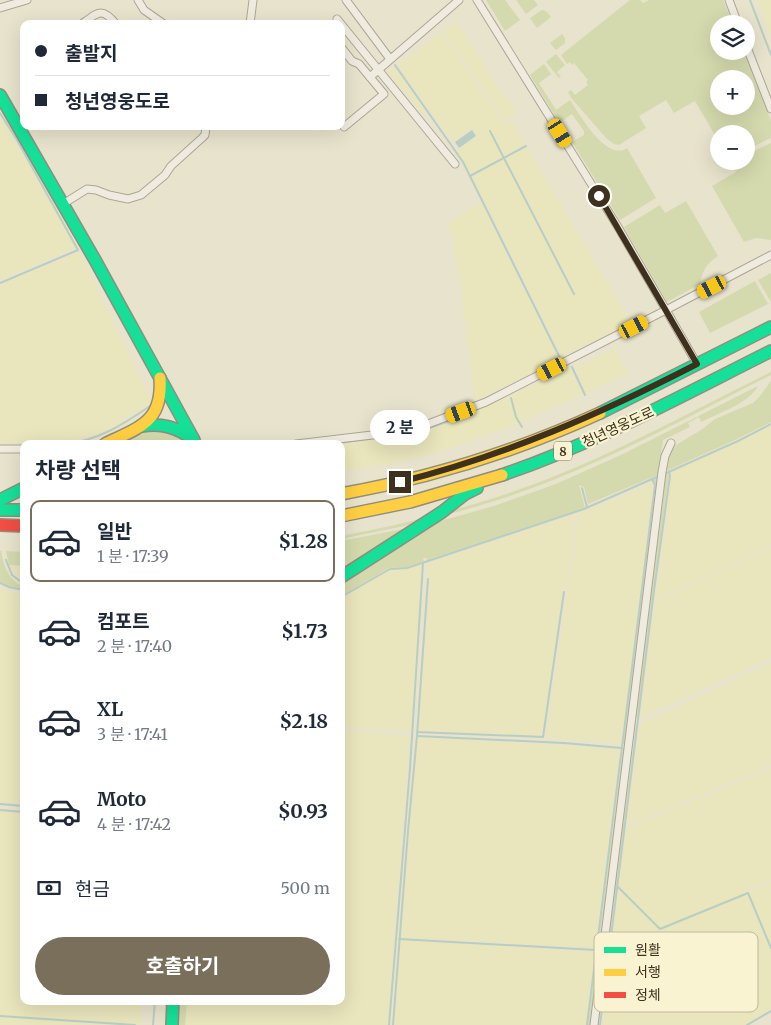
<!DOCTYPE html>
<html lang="ko">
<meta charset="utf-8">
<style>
body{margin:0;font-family:Merriweather,"Noto Sans KR",serif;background:#f6f6f7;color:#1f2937;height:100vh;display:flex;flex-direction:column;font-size:19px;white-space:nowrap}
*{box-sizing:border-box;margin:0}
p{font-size:16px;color:#747a83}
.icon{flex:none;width:28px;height:28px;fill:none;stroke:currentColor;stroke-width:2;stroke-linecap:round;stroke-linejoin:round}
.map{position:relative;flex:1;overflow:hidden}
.sheet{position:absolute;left:20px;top:440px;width:325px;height:565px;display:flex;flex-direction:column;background:#fff;border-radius:10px;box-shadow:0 5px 20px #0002}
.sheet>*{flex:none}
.banner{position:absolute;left:20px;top:20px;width:325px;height:110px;border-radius:10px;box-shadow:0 5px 20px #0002;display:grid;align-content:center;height:110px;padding:0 15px;background:#fff}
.buttons{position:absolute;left:710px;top:15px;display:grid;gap:10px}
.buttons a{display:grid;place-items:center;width:45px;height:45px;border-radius:50%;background:#fff;box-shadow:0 5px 20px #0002;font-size:25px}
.end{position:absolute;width:22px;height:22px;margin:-11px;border:6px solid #3d301c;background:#fff;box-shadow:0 0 0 2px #fff}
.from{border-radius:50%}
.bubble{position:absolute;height:35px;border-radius:18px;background:#fff;box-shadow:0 5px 20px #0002;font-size:16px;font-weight:700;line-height:35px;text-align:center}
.car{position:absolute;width:15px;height:30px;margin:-15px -8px;border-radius:6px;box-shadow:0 0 4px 1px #0007;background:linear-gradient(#f5c518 24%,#345 0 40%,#f5c518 0 76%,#345 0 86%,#f5c518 0)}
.banner b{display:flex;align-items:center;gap:18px;height:48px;font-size:19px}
.banner b+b{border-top:1px solid #e0e1e3}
.banner i{width:12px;height:12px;background:#1f2937}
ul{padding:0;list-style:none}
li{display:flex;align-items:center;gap:15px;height:82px;margin:0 10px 8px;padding:0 5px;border:2px solid transparent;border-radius:10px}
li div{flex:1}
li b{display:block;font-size:19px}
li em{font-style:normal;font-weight:700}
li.selected{border-color:#796f5a}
li>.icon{width:45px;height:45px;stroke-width:1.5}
h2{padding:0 15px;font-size:22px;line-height:60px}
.pay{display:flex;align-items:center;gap:12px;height:55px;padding:0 15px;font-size:19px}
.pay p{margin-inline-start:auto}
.primary-button{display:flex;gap:10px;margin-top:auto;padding:10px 15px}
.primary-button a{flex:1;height:58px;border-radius:30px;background:#796f5a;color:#fff;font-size:20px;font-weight:700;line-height:58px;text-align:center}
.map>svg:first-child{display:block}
</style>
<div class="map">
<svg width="771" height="1025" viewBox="0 0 771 1025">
<rect width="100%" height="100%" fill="#e8e3cc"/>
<g fill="#e9e5bc">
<path d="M758,0H771V36Z"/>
<path d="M457,21L502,93L504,92L516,112L504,120L444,31Z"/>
<path d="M441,32L504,124L511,120L526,144L505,156L490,130H489L503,157L471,175L457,151L477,137L472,128L452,141L398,65Z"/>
<path d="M395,68L425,110L422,113L389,73Z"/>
<path d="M0,116L76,247L0,280Z"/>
<path d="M527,147L631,323L562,357L472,177L504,158L574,295L575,294L506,158Z"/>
<path d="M481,202L559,359L475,401L460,281L451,232L447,223Z"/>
<path d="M79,252L152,402L110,429L92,437L37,443H0V285Z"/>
<path d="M615,349L628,374L586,393L575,367Z"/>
<path d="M570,368L583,394L517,424L439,452L389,464L341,471V444L419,433L454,421Z"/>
<path d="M771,426V545L655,600L667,520L671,472Z"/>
<path d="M652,483L653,487L622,743L546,738L579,513L601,506Z"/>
<path d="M576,514L566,590H564L542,736L419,730L430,578L427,576L428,563Z"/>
<path d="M771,547V658L640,718L655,602Z"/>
<path d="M423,564L411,731L341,727V599L390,570L407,569Z"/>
<path d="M9,565L24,566V582L14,573Z"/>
<path d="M0,589L24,595V804L0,802Z"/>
<path d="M771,663V765L627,826L640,724Z"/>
<path d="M341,731L410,736L388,1025H185L187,1001H341Z"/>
<path d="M418,737L620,749L595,948L518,944L500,942L401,937Z"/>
<path d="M771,768V880L747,890V892L659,928L619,886L626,829Z"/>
<path d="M0,810L24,812V1001H142L141,1024L56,1019L102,1025H0Z"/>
<path d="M771,882V944L748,892Z"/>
<path d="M619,888L660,930L747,894L771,950V1009L745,1025H602Z"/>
<path d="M401,940L594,952L586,1025H394Z"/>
</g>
<g fill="#d4daad" fill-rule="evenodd">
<path d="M486,0H505L520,20L505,31Z"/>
<path d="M516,0H534L538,5L526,14Z"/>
<path d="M630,0H640L643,3L649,0H723L733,24H719V51H744L771,121V138L746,150V134H719V142L695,101L674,113L666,100L639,116L646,128L619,145L614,144L607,139L572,99L568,92L571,90L575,95L588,85L586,82L588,80L574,63L572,65L570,62L567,64L561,55ZM719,79H746V106H719Z"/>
<path d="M542,10L546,11L551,17L537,28L530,18Z"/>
<path d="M562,34L565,38V43L556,50L550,43Z"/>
<path d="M556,54L565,65L557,72L561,77L559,78L546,62Z"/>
<path d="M544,64L551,74L539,83L556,110L570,100C580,115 606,162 627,148L656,198L620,220L572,142L584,135V131L572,114L559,123L530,75Z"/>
<path d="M771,143V240L756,238L744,242L712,186L736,172L731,163L746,161V155Z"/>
<path d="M686,201L718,256C707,263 702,271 700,284L667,302L624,227L660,205L665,213Z"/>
<path d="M771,273V302L758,280Z"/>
<path d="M755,281L768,304L710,333L699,312Z"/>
<path d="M771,372V375C663,429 563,487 444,515L448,511C563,483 666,424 771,372Z"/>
<path d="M771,381V422L735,440L666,471L669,453L676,445L701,430L715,419L753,403L760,396Z"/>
<path d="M758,386C751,402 717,414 701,422L699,417L688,423L690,427L663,440L659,468L660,469V474L588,504L584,487L579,485L585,508L427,560L426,558H423L424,561L407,567L389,568L341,596V583L437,522L494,506L556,484L623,454Z"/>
<path d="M152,430L170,432L180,437L182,444H121L140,434Z"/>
<path d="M669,473L638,718H636L666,474Z"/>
<path d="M658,477L625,744H623L656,485L653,479Z"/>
<path d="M424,518L414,524L341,539V536L386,527Z"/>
<path d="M413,527L341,573V541Z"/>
<path d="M0,550L1,551C4,567 8,580 24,587V589L10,586L0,582Z"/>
<path d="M6,551L24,552V566L9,565Z"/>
<path d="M636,724H637L599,1025H597Z"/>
<path d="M623,747H625L590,1025H588Z"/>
<path d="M180,1001H187L185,1025H179Z"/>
</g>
<path fill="#b8cec3" d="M472,130L476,136L459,148L455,142Z"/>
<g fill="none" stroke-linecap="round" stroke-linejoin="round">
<g stroke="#b8cec3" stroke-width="2">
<path d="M750,0L771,55"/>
<path d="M395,65L463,162L560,358"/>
<path d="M0,113L17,140L78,250L0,283"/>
<path d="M490,131L574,294"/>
<path d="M470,176L526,146"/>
<path d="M572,367L585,395"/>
<path d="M511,398L516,417L522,427"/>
<path d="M63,444C96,442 124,424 150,406"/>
<path d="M332,444L418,432L452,420"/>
<path d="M664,474L738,441L771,424"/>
<path d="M582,488L587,507"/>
<path d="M6,560L12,575L24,584"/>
<path d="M0,583L9,587L24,590"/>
<path d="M341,597L390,569L407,568L584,509L659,476"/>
<path d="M417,732L543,737L564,592"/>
<path d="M417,736L564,743L622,748"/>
<path d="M0,804L24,806"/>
<path d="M0,810L24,812"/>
<path d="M618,887L660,929L748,893L771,948"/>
<path d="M399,939L596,950"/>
<path d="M0,1016L135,1025"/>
<path d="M153,1025L155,1001"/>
<path d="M389,1025L410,768L423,563"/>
<path d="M393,1025L408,831L417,736L428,579"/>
<path d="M587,1025L655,485L652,479"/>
<path d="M600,1025L654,591L670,476L669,471"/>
<path d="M747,1025L771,1011"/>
</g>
<g stroke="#ada696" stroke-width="9">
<g id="street">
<path d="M138,0L144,10L164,24"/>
<path d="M346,0L390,59"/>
<path d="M729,0L738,24"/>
<path d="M0,8L27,0"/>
<path d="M337,19L455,164"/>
<path d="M82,24C98,12 102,7 116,24"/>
<path d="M250,24L253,0"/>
<path d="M746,45L771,109"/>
<path d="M341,47L352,61L359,64L384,94L344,127"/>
<path d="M370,77L459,0"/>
<path d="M63,204L87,189L96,190L109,195L128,199L141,195L165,175L171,166L202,138L205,135L206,126"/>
<path d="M697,364L666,310L771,255"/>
<path d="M296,444L389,433L428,424L486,402L666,310L618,227L477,0"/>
<path d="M0,449H24"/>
<path d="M594,1025L662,472L665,456L671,443"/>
</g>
</g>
<g stroke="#928c7c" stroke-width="14">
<g id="fast">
<path d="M0,95L95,260L194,440"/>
<path d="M600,413L771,327"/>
<path d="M142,426C162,423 176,427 193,439"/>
<path d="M502,475C596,443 683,395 771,351"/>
<path d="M0,500L24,488"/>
<path d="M0,510H24"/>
<path d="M341,577L442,512L465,494L477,488"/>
<path d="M172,1025L173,1001"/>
</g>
</g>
<g stroke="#928c7c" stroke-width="14">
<g id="slow">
<path d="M105,444C140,427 163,422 160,378"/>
<path d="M341,494C431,478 517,451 600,413"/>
<path d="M341,516L410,502L502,475"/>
</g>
</g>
<g stroke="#928c7c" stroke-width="14">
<path id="jam" d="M0,525L24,526"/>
</g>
<use href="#street" stroke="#efecdf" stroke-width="7"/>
<use href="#fast" stroke="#16e098" stroke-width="11"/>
<use href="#slow" stroke="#ffcf43" stroke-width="11"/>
<use href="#jam" stroke="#f24e42" stroke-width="11"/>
</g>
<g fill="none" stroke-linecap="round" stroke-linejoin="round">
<path stroke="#3d301c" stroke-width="6" d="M400,482C507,455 600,414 697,364L599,196"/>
</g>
<g text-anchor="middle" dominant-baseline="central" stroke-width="4.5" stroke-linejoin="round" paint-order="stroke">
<rect fill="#f9f3d2" stroke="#756a53" stroke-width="1" x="554" y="441.5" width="18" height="19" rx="4"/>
<g font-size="12" font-weight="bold" fill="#3d301c">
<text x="563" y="451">8</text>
</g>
<g font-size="14" fill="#3d301c" stroke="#f9f3d2">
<text transform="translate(618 427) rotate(-25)">청년영웅도로</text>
</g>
</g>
<rect x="594" y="932" width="164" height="80" rx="8" fill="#f9f3d2" stroke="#c1b89b" stroke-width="1"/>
<rect x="604" y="947" width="22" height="6" fill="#16e098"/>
<rect x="604" y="969" width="22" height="7" fill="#ffcf43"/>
<rect x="604" y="992" width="22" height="6" fill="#f24e42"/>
<g font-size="14" fill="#3d301c">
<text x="635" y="955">원활</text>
<text x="635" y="977">서행</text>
<text x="635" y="1000">정체</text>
</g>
</svg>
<div class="buttons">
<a><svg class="icon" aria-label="layers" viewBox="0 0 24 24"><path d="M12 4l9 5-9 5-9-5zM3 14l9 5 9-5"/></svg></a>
<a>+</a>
<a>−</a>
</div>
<i class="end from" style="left:599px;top:196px"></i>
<i class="end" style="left:400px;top:482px"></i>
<div class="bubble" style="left:370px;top:410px;width:60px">2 분</div>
<i class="car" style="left:560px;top:133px;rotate:148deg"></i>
<i class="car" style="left:712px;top:287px;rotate:243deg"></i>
<i class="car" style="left:634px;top:327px;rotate:63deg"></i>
<i class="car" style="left:552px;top:369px;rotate:243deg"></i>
<i class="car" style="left:461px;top:412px;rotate:250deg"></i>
<div class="banner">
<b><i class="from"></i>출발지</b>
<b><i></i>청년영웅도로</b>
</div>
<section class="sheet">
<h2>차량 선택</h2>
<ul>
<li class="selected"><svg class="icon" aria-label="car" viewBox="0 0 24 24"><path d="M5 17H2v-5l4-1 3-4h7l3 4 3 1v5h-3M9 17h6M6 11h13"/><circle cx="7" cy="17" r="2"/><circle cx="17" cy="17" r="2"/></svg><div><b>일반</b><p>1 분 · 17:39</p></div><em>$1.28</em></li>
<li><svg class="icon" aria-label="car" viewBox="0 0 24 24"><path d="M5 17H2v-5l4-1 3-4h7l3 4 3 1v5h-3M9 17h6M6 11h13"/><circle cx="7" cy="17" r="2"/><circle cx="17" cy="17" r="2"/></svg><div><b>컴포트</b><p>2 분 · 17:40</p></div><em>$1.73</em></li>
<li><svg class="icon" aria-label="car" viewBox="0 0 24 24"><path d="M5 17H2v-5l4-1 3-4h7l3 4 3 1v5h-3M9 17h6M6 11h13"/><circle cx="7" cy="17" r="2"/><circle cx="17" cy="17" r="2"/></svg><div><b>XL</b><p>3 분 · 17:41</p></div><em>$2.18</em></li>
<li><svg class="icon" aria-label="car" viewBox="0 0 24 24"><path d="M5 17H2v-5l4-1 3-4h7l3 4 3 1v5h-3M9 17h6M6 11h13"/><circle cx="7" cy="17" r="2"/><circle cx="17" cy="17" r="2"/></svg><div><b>Moto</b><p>4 분 · 17:42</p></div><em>$0.93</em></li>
</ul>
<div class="pay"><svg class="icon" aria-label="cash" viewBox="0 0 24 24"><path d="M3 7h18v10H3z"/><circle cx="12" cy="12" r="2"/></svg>현금<p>500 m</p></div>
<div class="primary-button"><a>호출하기</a></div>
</section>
</div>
